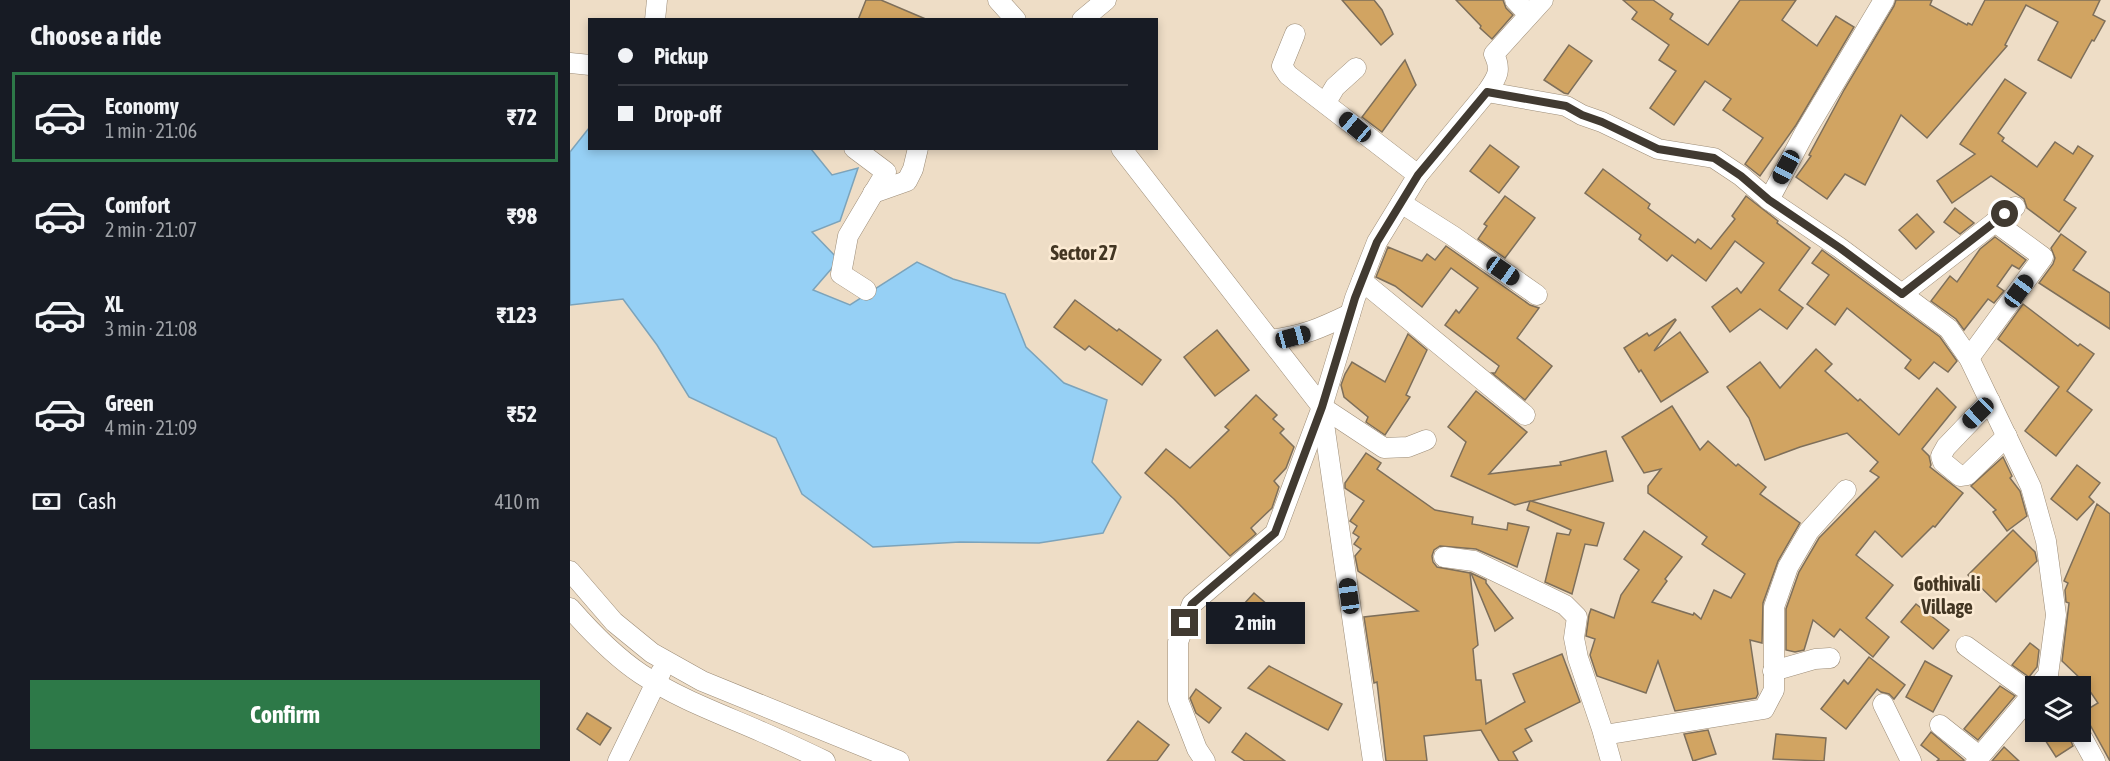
<!DOCTYPE html>
<meta charset="utf-8">
<style>
body{margin:0;font-family:"Asap Condensed",sans-serif;background:#20242c;color:#f1f3f6;height:100vh;display:flex;flex-direction:column;font-size:22px;white-space:nowrap}
*{box-sizing:border-box;margin:0}
p{font-size:20px;color:#9ea1a6}
.icon{flex:none;width:33px;height:33px;fill:none;stroke:currentColor;stroke-width:2;stroke-linecap:round;stroke-linejoin:round}
.map{position:relative;flex:1;overflow:hidden}
.sheet{display:flex;flex-direction:column;background:#171b24;width:570px}
.sheet>*{flex:none}
.guide{position:absolute;left:18px;top:18px;width:570px;height:132px;border-radius:0px;box-shadow:0 3px 9px #0003;display:grid;align-content:center;height:132px;padding:0 30px;background:#171b24}
.fabs{position:absolute;left:1455px;top:676px;display:grid;gap:12px}
.fabs a{display:grid;place-items:center;width:66px;height:66px;border-radius:0px;background:#171b24;box-shadow:0 3px 9px #0003;font-size:30px}
.end{position:absolute;width:27px;height:27px;margin:-14px;border:8px solid #413a31;background:#fff;box-shadow:0 0 0 3px #fff}
.from{border-radius:50%}
.bubble{position:absolute;height:42px;border-radius:0px;background:#171b24;box-shadow:0 3px 9px #0003;font-size:20px;font-weight:700;line-height:42px;text-align:center}
.car{position:absolute;width:18px;height:36px;margin:-18px -9px;border-radius:8px;box-shadow:0 0 4px 2px #0007;background:linear-gradient(#222 24%,#8ab4d8 0 40%,#222 0 76%,#8ab4d8 0 86%,#222 0)}
.guide b{display:flex;align-items:center;gap:21px;height:57px;font-size:22px}
.guide b+b{border-top:2px solid #363941}
.guide i{width:15px;height:15px;background:#f1f3f6}
ul{padding:0;list-style:none}
li{display:flex;align-items:center;gap:18px;height:90px;margin:0 12px 9px;padding:0 18px;border:3px solid transparent;border-radius:0px}
li div{flex:1}
li b{display:block;font-size:22px}
li em{font-style:normal;font-weight:700}
li.selected{border-color:#2d7948}
li>.icon{width:54px;height:54px;stroke-width:1.5}
h2{padding:0 30px;font-size:27px;line-height:72px}
.pay{display:flex;align-items:center;gap:15px;height:66px;padding:0 30px;font-size:22px}
.pay p{margin-inline-start:auto}
.primary-button{display:flex;gap:12px;margin-top:auto;padding:12px 30px}
.primary-button a{flex:1;height:69px;border-radius:0px;background:#2d7948;color:#fff;font-size:24px;font-weight:700;line-height:69px;text-align:center}
main{display:flex;flex:1;min-height:0}
.map>svg:first-child{display:block}
</style>
<main>
<section class="sheet">
<h2>Choose a ride</h2>
<ul>
<li class="selected"><svg class="icon" aria-label="car" viewBox="0 0 24 24"><path d="M5 17H2v-5l4-1 3-4h7l3 4 3 1v5h-3M9 17h6M6 11h13"/><circle cx="7" cy="17" r="2"/><circle cx="17" cy="17" r="2"/></svg><div><b>Economy</b><p>1 min · 21:06</p></div><em>₹72</em></li>
<li><svg class="icon" aria-label="car" viewBox="0 0 24 24"><path d="M5 17H2v-5l4-1 3-4h7l3 4 3 1v5h-3M9 17h6M6 11h13"/><circle cx="7" cy="17" r="2"/><circle cx="17" cy="17" r="2"/></svg><div><b>Comfort</b><p>2 min · 21:07</p></div><em>₹98</em></li>
<li><svg class="icon" aria-label="car" viewBox="0 0 24 24"><path d="M5 17H2v-5l4-1 3-4h7l3 4 3 1v5h-3M9 17h6M6 11h13"/><circle cx="7" cy="17" r="2"/><circle cx="17" cy="17" r="2"/></svg><div><b>XL</b><p>3 min · 21:08</p></div><em>₹123</em></li>
<li><svg class="icon" aria-label="car" viewBox="0 0 24 24"><path d="M5 17H2v-5l4-1 3-4h7l3 4 3 1v5h-3M9 17h6M6 11h13"/><circle cx="7" cy="17" r="2"/><circle cx="17" cy="17" r="2"/></svg><div><b>Green</b><p>4 min · 21:09</p></div><em>₹52</em></li>
</ul>
<div class="pay"><svg class="icon" aria-label="cash" viewBox="0 0 24 24"><path d="M3 7h18v10H3z"/><circle cx="12" cy="12" r="2"/></svg>Cash<p>410 m</p></div>
<div class="primary-button"><a>Confirm</a></div>
</section>
<div class="map">
<svg width="1540" height="761" viewBox="0 0 1540 761">
<rect width="100%" height="100%" fill="#eeddc6"/>
<path fill="#96d0f5" stroke="#7ca3ba" stroke-width="1.5" d="M19,128L20,148L241,149L262,175L288,168L270,221L242,232L269,260L243,290L280,305L347,262L383,279L435,294L456,347L494,383L537,400L522,462L551,497L533,533L469,543L390,542L303,547L232,494L206,438L119,397L87,345L53,299L0,305V152Z"/>
<g fill="#d1a462" stroke="#7e6f5a" stroke-width="1.5">
<path d="M296,0H311L358,20H288Z"/>
<path d="M772,0H804L812,10L823,34L811,45Z"/>
<path d="M886,0H933L936,8L943,15L922,39L910,28L911,26Z"/>
<path d="M1053,0H1083L1103,14L1100,19L1138,45L1170,0H1226L1212,20L1247,46L1266,16L1284,27L1226,125L1190,176L1175,164L1193,138L1153,110L1161,99L1135,81L1104,125L1080,108L1106,71L1089,60L1099,45L1062,19L1067,12Z"/>
<path d="M1326,0H1362L1360,5L1397,25L1398,23L1402,25L1415,0H1530L1523,15L1535,21L1524,41L1522,40L1501,78L1468,60L1488,22L1456,5L1435,45L1437,46L1357,138L1331,115L1295,185L1275,174L1257,199L1226,177L1241,156L1239,155L1274,90L1324,6Z"/>
<path d="M999,45L1022,61L998,94L994,93L974,80Z"/>
<path d="M835,60L846,85L812,132L792,117Z"/>
<path d="M1435,79L1456,93L1428,133L1434,138L1432,141L1467,167L1485,142L1503,154L1508,146L1523,156L1494,200L1506,208L1489,232L1457,208L1454,199L1421,176L1382,203L1367,181L1405,154L1390,144Z"/>
<path d="M920,145L949,167L929,193L900,171Z"/>
<path d="M1033,169L1080,204L1078,208L1125,243L1128,239L1141,249L1165,219L1162,216L1176,196L1208,221L1207,223L1240,248L1209,290L1233,308L1217,329L1190,309L1160,332L1142,307L1167,288L1171,293L1194,263L1165,241L1136,281L1102,255L1097,261L1069,239L1071,235L1015,193Z"/>
<path d="M935,196L965,218L935,258L908,239L917,226L914,224Z"/>
<path d="M1385,208L1404,223L1390,234L1374,222Z"/>
<path d="M1347,214L1364,232L1346,249L1329,230Z"/>
<path d="M1491,234L1516,252L1503,270L1540,293V329L1469,283L1483,264L1485,258L1481,248Z"/>
<path d="M1425,237L1456,260L1449,269L1442,265L1427,286L1434,291L1424,303L1418,299L1394,330L1386,319L1361,301L1380,276L1387,282L1410,249Z"/>
<path d="M876,246L960,305L969,308L947,338L982,366L955,400L922,373H925L929,366L875,325L886,310L889,313L908,288L881,268L852,307L825,286L806,277L818,247L852,261L857,254L865,260Z"/>
<path d="M1252,250L1370,337L1387,361L1378,372L1364,362L1349,379L1335,368L1341,360L1277,308L1265,325L1237,304L1259,275L1242,263Z"/>
<path d="M505,300L547,331L549,329L591,360L572,385L519,346L515,350L484,327Z"/>
<path d="M1453,304L1508,346L1510,344L1524,354L1497,391L1522,410L1486,456L1455,431L1489,387L1428,339Z"/>
<path d="M1105,319L1106,320L1084,351L1110,332L1138,372L1091,402L1071,370L1069,372L1054,348L1077,333L1079,336Z"/>
<path d="M647,330L679,370L645,396L614,357Z"/>
<path d="M838,334L857,350L836,395L840,397L815,435L796,422L798,417L774,397L771,385L775,374L782,362L815,382Z"/>
<path d="M1246,349L1262,364L1255,371L1288,401L1290,399L1329,435L1367,388L1386,407L1352,449L1359,456L1361,465L1360,467L1393,493L1365,527L1363,526L1332,557L1305,531L1286,555L1323,585L1296,618L1319,637L1303,657L1270,629L1264,637L1243,620L1234,650L1225,652L1216,650V609L1229,572L1249,538L1309,477L1300,471L1308,462L1277,433L1230,447L1195,460L1179,418L1157,387L1190,362L1210,388Z"/>
<path d="M906,391L957,432L919,474L991,465L990,462L1036,451L1043,481L961,501L1034,523L1027,546L1015,544L1002,594L975,582L987,533L999,535L1001,530L957,510L960,501L945,505L881,476L896,442L878,427Z"/>
<path d="M686,395L707,415L703,419L714,429L710,433L724,447L716,468L704,481L709,487L702,508L681,528L686,534L660,556L604,499L575,473L596,449L620,468L659,430L655,427Z"/>
<path d="M1102,406L1130,450L1138,441L1166,466L1168,464L1196,487L1190,494L1230,523L1208,561L1193,603L1192,643L1180,640L1188,694L1186,698L1105,711L1088,661L1076,693L1027,676L1020,655L1025,639L1016,636L1019,615L1021,609L1044,618L1051,595L1069,570L1054,559L1074,531L1112,557L1095,579L1097,581L1082,602L1123,615L1124,613L1131,619L1144,590L1161,598L1175,574L1132,544L1137,537L1078,493V486L1091,469L1074,473L1052,437Z"/>
<path d="M796,453L811,463L807,469L865,510L903,517L902,524L937,530L938,523L959,527L947,567L906,549L870,546L864,550L862,556L863,562L867,567L900,573L908,645L903,649L906,680H911L916,724L955,702L943,674L992,654L1010,702L955,729L962,741L943,752L948,761H929L911,730L854,736L857,761H816L807,682L804,683L794,617L848,611L788,571L785,556L791,549L784,544L789,537L783,533L787,526L780,521L794,501L775,488V483Z"/>
<path d="M1433,457L1442,476L1440,478L1450,491L1457,516L1437,531L1423,512L1426,510L1401,486Z"/>
<path d="M1507,465L1530,483L1519,497L1524,502L1507,520L1481,499Z"/>
<path d="M1527,504L1540,514V761L1513,712L1528,703L1513,681L1492,661L1499,603L1496,602L1495,590L1498,583L1494,581Z"/>
<path d="M1443,530L1465,552L1467,561L1426,602L1398,575Z"/>
<path d="M901,573L916,580V583L943,618L925,631Z"/>
<path d="M684,593L706,612L683,637L662,617Z"/>
<path d="M1346,604L1379,630L1363,649L1331,622Z"/>
<path d="M1460,643L1469,650L1467,667L1459,677L1442,665Z"/>
<path d="M1299,657L1335,685L1324,699L1319,694L1311,692L1307,689L1276,729L1251,709L1274,680L1278,684Z"/>
<path d="M1355,661L1382,676L1363,712L1336,697Z"/>
<path d="M699,666L772,704L758,730L678,688Z"/>
<path d="M1430,686L1445,696L1408,740L1394,729Z"/>
<path d="M626,689L651,708L639,723L626,713L620,698Z"/>
<path d="M17,713L41,728L30,745L7,729Z"/>
<path d="M568,721L599,745L587,761H537Z"/>
<path d="M1138,730L1146,754L1123,761L1114,734Z"/>
<path d="M1361,732L1394,760V761H1367L1369,759L1351,745Z"/>
<path d="M1470,732H1497L1503,746L1486,757Z"/>
<path d="M676,733L715,761H675L662,752Z"/>
<path d="M1206,734L1256,738L1254,761L1203,759Z"/>
<path d="M1434,747L1449,761H1422Z"/>
</g>
<g fill="none" stroke-linecap="round" stroke-linejoin="round">
<g stroke="#9c8c77" stroke-width="21">
<g id="minor">
<path d="M428,0L446,20"/>
<path d="M945,0L959,15"/>
<path d="M85,20L87,0"/>
<path d="M512,20L536,0"/>
<path d="M725,34L712,66L718,75L848,175"/>
<path d="M0,63L20,65"/>
<path d="M917,92L996,106L1012,115L1032,122L1088,149L1144,158L1171,176L1199,200L1270,248L1379,329L1399,358L1461,487L1476,541L1486,615L1478,675L1468,687"/>
<path d="M756,102L765,87L786,68"/>
<path d="M284,148L316,172L278,236L271,274L296,290"/>
<path d="M551,148L752,407L814,448L838,447L856,440"/>
<path d="M303,193L337,181L343,169L348,148"/>
<path d="M1199,200L1234,134L1314,0"/>
<path d="M831,203L883,236L967,295"/>
<path d="M1425,222L1445,207"/>
<path d="M792,281L955,415"/>
<path d="M1332,294L1425,222L1473,257L1399,358"/>
<path d="M700,340C733,336 751,328 780,314"/>
<path d="M1420,401L1376,447L1371,456L1373,462L1390,476L1397,475L1437,436"/>
<path d="M752,410L803,761"/>
<path d="M874,557L904,561L995,605L1007,617L1004,638L1008,658L1032,729L1041,761"/>
<path d="M0,571L44,622L82,653L132,681L329,761"/>
<path d="M0,608C21,632 44,656 71,674C109,699 151,714 192,732C213,741 234,751 255,761"/>
<path d="M1396,646L1462,694"/>
<path d="M1203,671L1245,659L1260,658"/>
<path d="M1313,704L1341,761"/>
<path d="M1370,725L1409,756"/>
<path d="M1509,732L1525,761"/>
<path d="M1034,735L1194,709L1204,690V607L1218,567L1239,531L1276,490"/>
<path d="M48,761L91,672"/>
<path d="M635,761L627,749L608,700V642L622,604L705,533L752,407L785,298L807,242L848,175L917,92C927,77 932,71 924,54L973,0"/>
<path d="M1406,761L1466,690"/>
</g>
</g>
<use href="#minor" stroke="#fff" stroke-width="20"/>
</g>
<g fill="none" stroke-linecap="round" stroke-linejoin="round">
<path stroke="#413a31" stroke-width="8" d="M615,623L622,604L705,533L752,407L785,298L807,242L848,175L917,92L996,106L1012,115L1032,122L1088,149L1144,158L1171,176L1199,200L1270,248L1332,294L1435,214"/>
</g>
<g text-anchor="middle" dominant-baseline="central" stroke-width="5" stroke-linejoin="round" paint-order="stroke">
<g font-size="20" font-weight="bold" fill="#433623" stroke="#fbead3">
<text x="514" y="252">Sector 27</text>
<text x="1377" y="583">Gothivali<tspan x="1377" dy="23">Village</tspan></text>
</g>
</g>
</svg>
<div class="fabs">
<a><svg class="icon" aria-label="layers" viewBox="0 0 24 24"><path d="M12 4l9 5-9 5-9-5zM3 14l9 5 9-5"/></svg></a>
</div>
<i class="end from" style="left:1435px;top:214px"></i>
<i class="end" style="left:615px;top:623px"></i>
<div class="bubble" style="left:636px;top:602px;width:99px">2 min</div>
<i class="car" style="left:785px;top:127px;rotate:310deg"></i>
<i class="car" style="left:1216px;top:167px;rotate:208deg"></i>
<i class="car" style="left:933px;top:271px;rotate:125deg"></i>
<i class="car" style="left:1449px;top:291px;rotate:36deg"></i>
<i class="car" style="left:723px;top:337px;rotate:75deg"></i>
<i class="car" style="left:1408px;top:413px;rotate:226deg"></i>
<i class="car" style="left:779px;top:596px;rotate:352deg"></i>
<div class="guide">
<b><i class="from"></i>Pickup</b>
<b><i></i>Drop-off</b>
</div>
</div>
</main>
